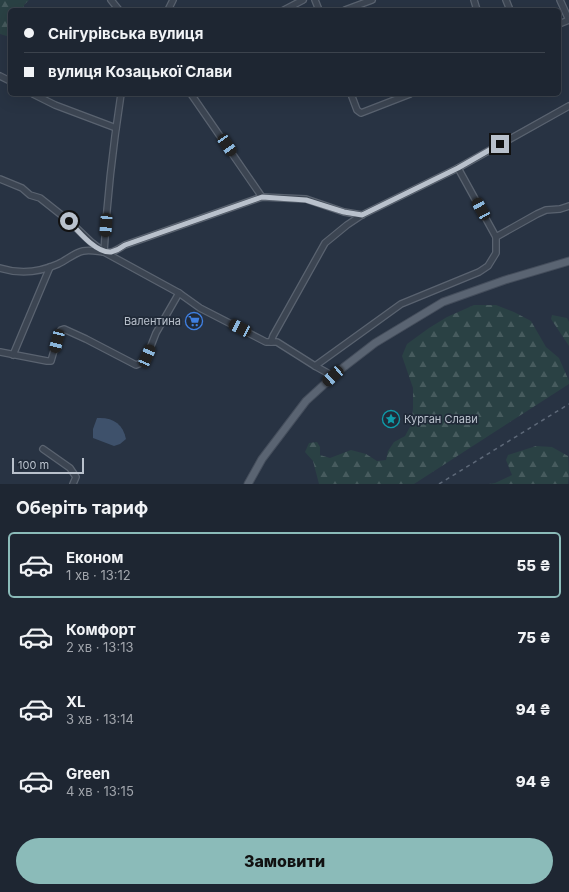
<!DOCTYPE html>
<html lang="uk">
<meta charset="utf-8">
<style>
body{margin:0;font-family:Inter,sans-serif;background:#2b323e;color:#f1f3f6;height:100vh;display:flex;flex-direction:column;font-size:15px;white-space:nowrap}
*{box-sizing:border-box;margin:0}
p{font-size:13px;color:#a1a5ac}
.icon{flex:none;width:22px;height:22px;fill:none;stroke:currentColor;stroke-width:2;stroke-linecap:round;stroke-linejoin:round}
.map{position:relative;height:484px;overflow:hidden}
.panel{display:flex;flex-direction:column;background:#1e2632;flex:1}
.panel>*{flex:none}
.guide{position:absolute;left:8px;top:8px;width:553px;height:88px;border-radius:6px;box-shadow:0 4px 16px #0002,0 0 0 1px #3c434d;display:grid;align-content:center;height:88px;padding:0 16px;background:#1e2632}
.scale{position:absolute;left:12px;bottom:10px;width:72px;box-sizing:border-box;padding-left:4px;border:2px solid #b9c1cc;border-top:0;font-size:11px;line-height:14px;white-space:nowrap;color:#b9c1cc;-webkit-text-stroke:3px #202a38;paint-order:stroke}
.end{position:absolute;width:18px;height:18px;margin:-9px;border:5px solid #b9c1cc;background:#111;box-shadow:0 0 0 2px #111}
.from{border-radius:50%}
.car{position:absolute;width:12px;height:24px;margin:-12px -6px;border-radius:5px;box-shadow:0 0 3px 1px #0007;background:linear-gradient(#222 24%,#8ab4d8 0 40%,#222 0 76%,#8ab4d8 0 86%,#222 0)}
.guide b{display:flex;align-items:center;gap:14px;height:38px;font-size:15px}
.guide b+b{border-top:1px solid #3c434d}
.guide i{width:10px;height:10px;background:#f1f3f6}
ul{padding:0;list-style:none}
li{display:flex;align-items:center;gap:12px;height:66px;margin:0 8px 6px;padding:0 8px;border:2px solid transparent;border-radius:6px}
li div{flex:1}
li b{display:block;font-size:15px}
li em{font-style:normal;font-weight:800}
li.on{border-color:#8bbbb9}
li>.icon{width:36px;height:36px;stroke-width:1.5}
h2{padding:0 16px;font-size:18px;line-height:48px}
.primary-button{display:flex;gap:8px;margin-top:auto;padding:8px 16px}
.primary-button a{flex:1;height:46px;border-radius:24px;background:#8bbbb9;color:#111;font-size:16px;font-weight:800;line-height:46px;text-align:center}
.map>svg:first-child{display:block}
</style>
<div class="map">
<svg width="569" height="484" viewBox="0 0 569 484">
<defs>
<pattern id="forest-firs" width="22" height="20" patternUnits="userSpaceOnUse"><rect width="22" height="20" fill="#2a4144"/><path d="M5 1l3.5 6h-7zM16 11l3.5 6h-7z" fill="#475b5e"/></pattern>
</defs>
<rect width="100%" height="100%" fill="#283343"/>
<g fill="url(#forest-firs)">
<path d="M0,0H29L24,5V10H10V37L0,34Z"/>
<path d="M474,305H496L514,312L531,321L546,347L559,358L569,381V384L414,484H319L313,461L305,452L309,443L317,442L320,447V455L330,458L351,450L366,454L377,461L386,460L388,451L394,442L405,436L412,423L413,407V388L402,356L407,344L429,328L447,317Z"/>
<path d="M552,315L567,318L569,322V346L551,319Z"/>
<path d="M536,446L552,447L568,456C569,465 569,475 568,484H489L495,483L512,475L506,460L508,455Z"/>
</g>
<path fill="#3e516b" d="M97,418C113,417 123,424 126,439L120,444L114,446L93,438V429Z"/>
<g fill="none" stroke-linecap="round" stroke-linejoin="round">
<g stroke="#5a6370" stroke-width="8">
<g id="minor">
<path d="M111,0L119,10"/>
<path d="M315,0L319,10"/>
<path d="M474,0L477,10"/>
<path d="M506,0L510,10"/>
<path d="M560,0L569,20"/>
<path d="M168,10L173,0"/>
<path d="M284,10L303,0"/>
<path d="M345,10L372,0"/>
<path d="M559,24L569,20"/>
<path d="M0,76L10,81"/>
<path d="M33,94L55,105L116,128"/>
<path d="M191,94L262,197"/>
<path d="M351,94L357,110L361,113L410,94"/>
<path d="M458,168L496,237"/>
<path d="M0,179L22,188L30,195L40,198L69,221L91,242L104,252L179,293L200,308L266,342H277L315,366L333,376"/>
<path d="M104,252C107,199 113,146 121,94"/>
<path d="M0,268C19,274 40,272 58,264C67,260 74,253 83,251C93,249 101,253 111,252C116,251 121,247 125,245L262,197L306,199L344,212L362,215"/>
<path d="M271,342L273,336L325,243L347,225L362,215L458,168L569,106"/>
<path d="M0,352L47,361H51L59,333L61,330L64,329L86,339L136,365L141,363L147,356L156,333L179,293"/>
<path d="M13,355L50,267"/>
<path d="M315,366L401,304L479,272L488,266L496,253V237L537,214L546,210L560,209L569,206"/>
<path d="M43,449L70,468L76,477L73,484"/>
</g>
</g>
<g stroke="#454e5c" stroke-width="9">
<path id="major" d="M248,484L262,459L306,401L340,370L375,343L443,302L505,280L569,261"/>
</g>
<use href="#minor" stroke="#3c4552" stroke-width="5.5"/>
<use href="#major" stroke="#5a6472" stroke-width="7"/>
<path stroke="#5e6979" stroke-width="1.5" stroke-dasharray="4 4" stroke-linecap="butt" d="M439,484L569,404"/>
</g>
<g fill="none" stroke-linecap="round" stroke-linejoin="round">
<path stroke="#b9c1cc" stroke-width="5" d="M69,221C78,231 96,253 111,252C115,251 121,248 125,245L262,197L306,200L344,212L362,215L458,168L500,144"/>
</g>
<defs>
<g id="supermarket-ring" transform="scale(0.9)"><circle r="9.5" fill="#202a38" stroke="#3f7fe0" stroke-width="1.5"/><path d="M-6-5.5h2.5l.6 2H6L4.5 2H-2.5L-4.4-4H-6ZM-1.5 3.2a1.3 1.3 0 1 0 .1 0ZM3 3.2a1.3 1.3 0 1 0 .1 0Z" fill="#3f7fe0"/></g>
<g id="sight-ring" transform="scale(0.9)"><circle r="9.5" fill="#202a38" stroke="#0f9aa8" stroke-width="1.5"/><path d="M0-6L1.8-2.2L6-1.7L2.9 1.2L3.7 5.4L0 3.3L-3.7 5.4L-2.9 1.2L-6-1.7L-1.8-2.2Z" fill="#0f9aa8"/></g>
</defs>
<g fill-rule="evenodd">
<use href="#supermarket-ring" x="194" y="321"/>
<use href="#sight-ring" x="391" y="419"/>
</g>
<g text-anchor="middle" dominant-baseline="central" stroke-width="3.5" stroke-linejoin="round" paint-order="stroke">
<g font-size="11" fill="#b9c1cc" stroke="#202a38" text-anchor="end">
<text x="181" y="321">Валентина</text>
<text x="404" y="419" text-anchor="start">Курган Слави</text>
</g>
</g>
</svg>
<div class="scale">100 m</div>
<i class="end from" style="left:69px;top:221px"></i>
<i class="end" style="left:500px;top:144px"></i>
<i class="car" style="left:227px;top:145px;rotate:146deg"></i>
<i class="car" style="left:481px;top:209px;rotate:331deg"></i>
<i class="car" style="left:106px;top:225px;rotate:184deg"></i>
<i class="car" style="left:240px;top:328px;rotate:297deg"></i>
<i class="car" style="left:57px;top:341px;rotate:194deg"></i>
<i class="car" style="left:147px;top:356px;rotate:23deg"></i>
<i class="car" style="left:333px;top:376px;rotate:228deg"></i>
<div class="guide">
<b><i class="from"></i>Снігурівська вулиця</b>
<b><i></i>вулиця Козацької Слави</b>
</div>
</div>
<section class="panel">
<h2>Оберіть тариф</h2>
<ul>
<li class="on"><svg class="icon" aria-label="car" viewBox="0 0 24 24"><path d="M5 17H2v-5l4-1 3-4h7l3 4 3 1v5h-3M9 17h6M6 11h13"/><circle cx="7" cy="17" r="2"/><circle cx="17" cy="17" r="2"/></svg><div><b>Економ</b><p>1 хв · 13:12</p></div><em>55 ₴</em></li>
<li><svg class="icon" aria-label="car" viewBox="0 0 24 24"><path d="M5 17H2v-5l4-1 3-4h7l3 4 3 1v5h-3M9 17h6M6 11h13"/><circle cx="7" cy="17" r="2"/><circle cx="17" cy="17" r="2"/></svg><div><b>Комфорт</b><p>2 хв · 13:13</p></div><em>75 ₴</em></li>
<li><svg class="icon" aria-label="car" viewBox="0 0 24 24"><path d="M5 17H2v-5l4-1 3-4h7l3 4 3 1v5h-3M9 17h6M6 11h13"/><circle cx="7" cy="17" r="2"/><circle cx="17" cy="17" r="2"/></svg><div><b>XL</b><p>3 хв · 13:14</p></div><em>94 ₴</em></li>
<li><svg class="icon" aria-label="car" viewBox="0 0 24 24"><path d="M5 17H2v-5l4-1 3-4h7l3 4 3 1v5h-3M9 17h6M6 11h13"/><circle cx="7" cy="17" r="2"/><circle cx="17" cy="17" r="2"/></svg><div><b>Green</b><p>4 хв · 13:15</p></div><em>94 ₴</em></li>
</ul>
<div class="primary-button"><a>Замовити</a></div>
</section>
